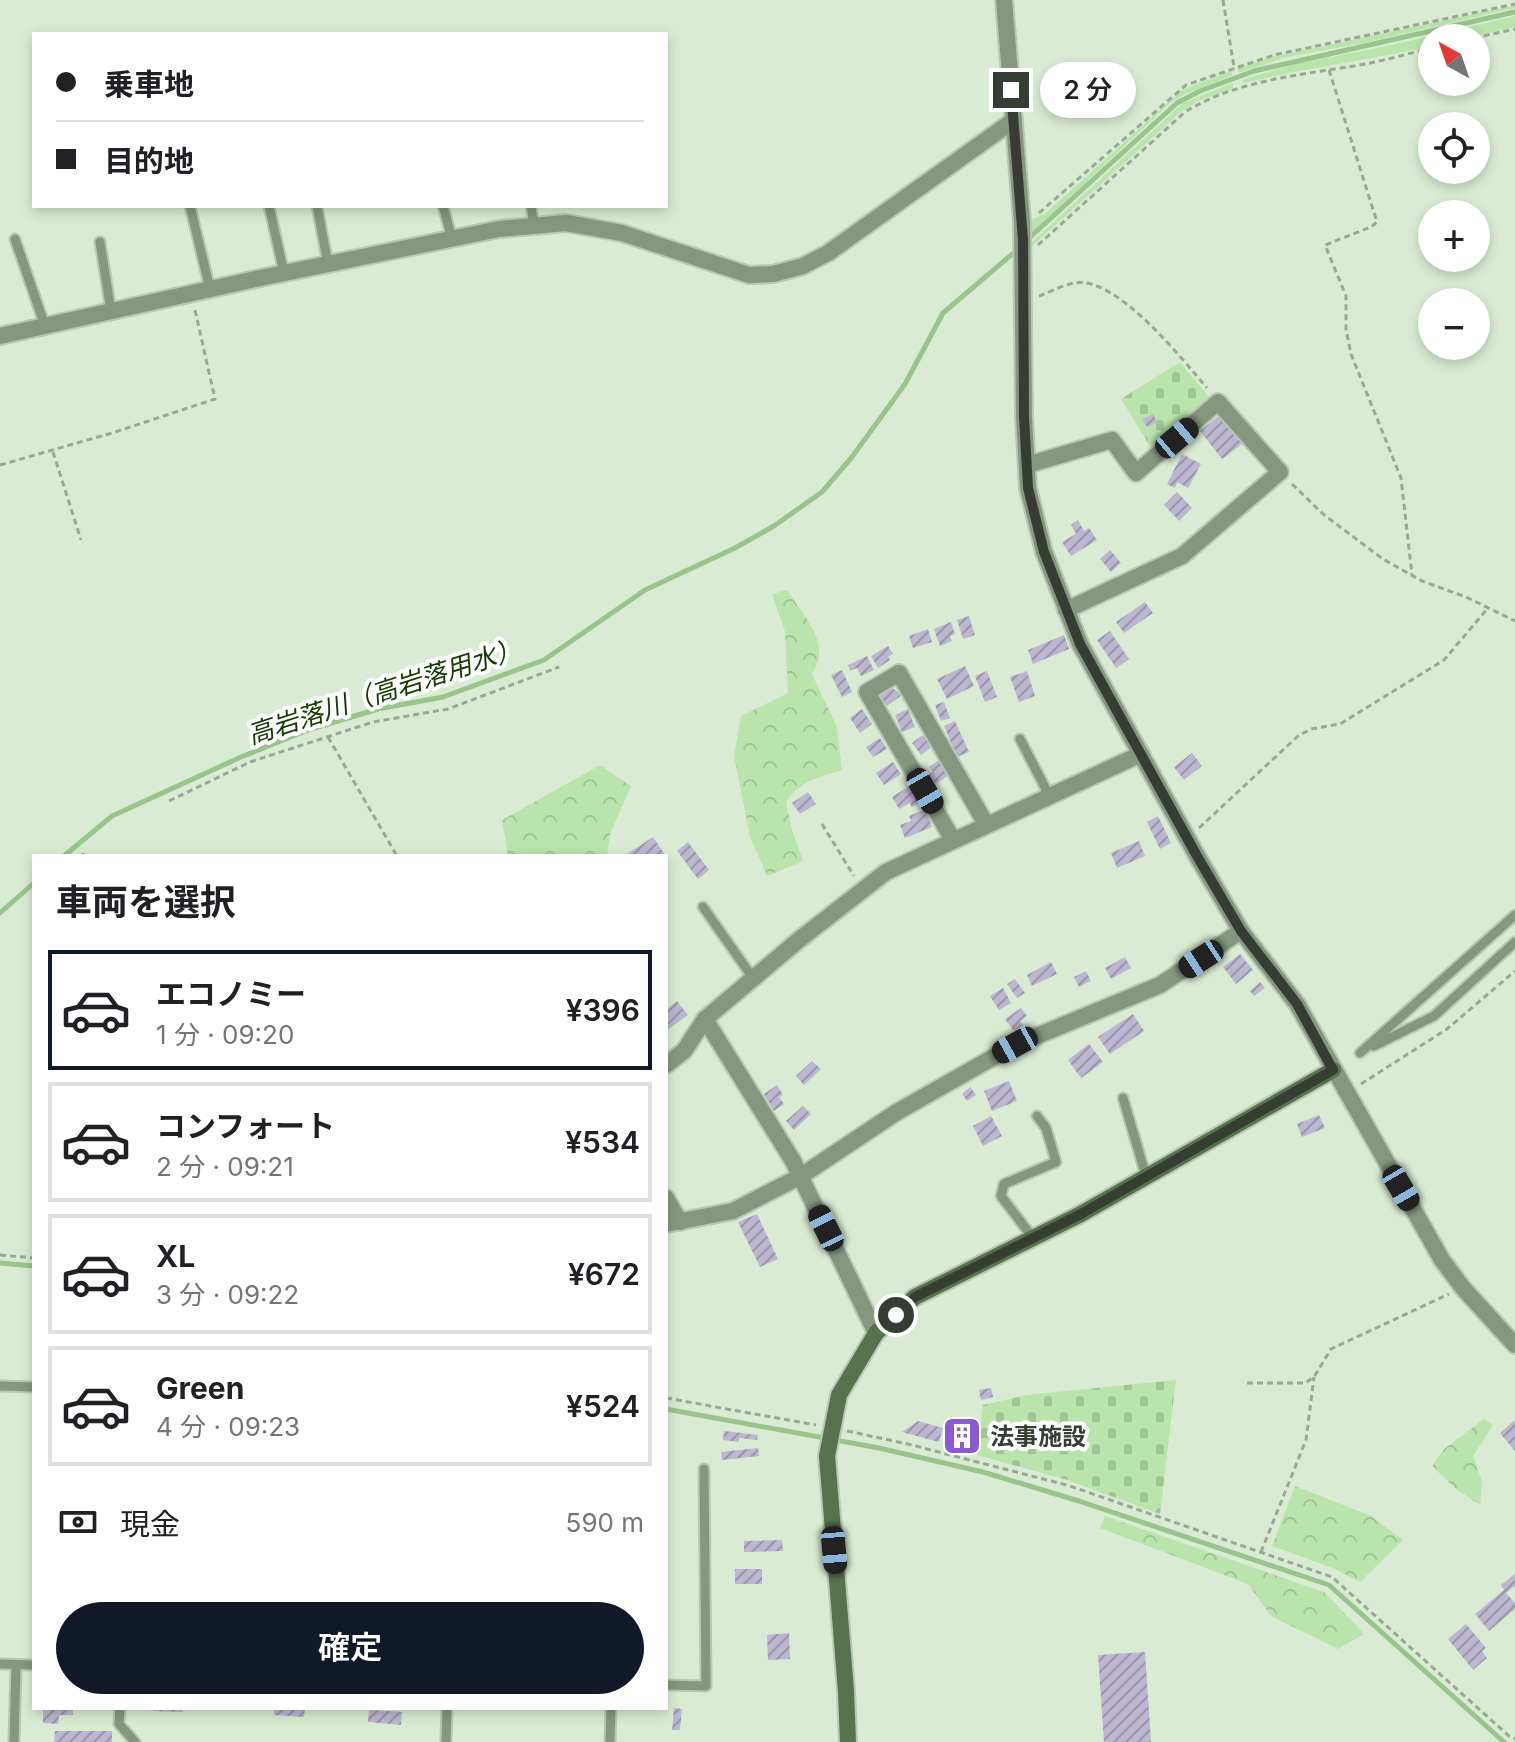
<!DOCTYPE html>
<html lang="ja">
<meta charset="utf-8">
<style>
body{margin:0;font-family:Inter,"Noto Sans JP",sans-serif;background:#f2f2f2;color:#202124;height:100vh;display:flex;flex-direction:column;font-size:30px;white-space:nowrap}
*{box-sizing:border-box;margin:0}
p{font-size:26px;color:#757577}
.icon{flex:none;width:44px;height:44px;fill:none;stroke:currentColor;stroke-width:2;stroke-linecap:round;stroke-linejoin:round}
.map{position:relative;flex:1;overflow:hidden}
.details{position:absolute;left:32px;top:854px;width:636px;height:856px;display:flex;flex-direction:column;background:#fff;border-radius:0px;box-shadow:0 4px 12px #0003}
.details>*{flex:none}
.banner{position:absolute;left:32px;top:32px;width:636px;height:176px;border-radius:0px;box-shadow:0 4px 12px #0003;display:grid;align-content:center;height:176px;padding:0 24px;background:#fff}
.needle{width:52px;rotate:320deg}
.buttons{position:absolute;left:1418px;top:24px;display:grid;gap:16px}
.buttons a{display:grid;place-items:center;width:72px;height:72px;border-radius:50%;background:#fff;box-shadow:0 4px 12px #0003;font-size:40px}
.end{position:absolute;width:36px;height:36px;margin:-18px;border:10px solid #363e34;background:#fff;box-shadow:0 0 0 4px #fff}
.from{border-radius:50%}
.bubble{position:absolute;height:56px;border-radius:28px;background:#fff;box-shadow:0 4px 12px #0003;font-size:26px;font-weight:600;line-height:56px;text-align:center}
.car{position:absolute;width:24px;height:48px;margin:-24px -12px;border-radius:10px;box-shadow:0 0 6px 2px #0007;background:linear-gradient(#222 24%,#8ab4d8 0 40%,#222 0 76%,#8ab4d8 0 86%,#222 0)}
.banner b{display:flex;align-items:center;gap:28px;height:76px;font-size:30px}
.banner b+b{border-top:2px solid #e0e0e0}
.banner i{width:20px;height:20px;background:#202124}
ul{padding:0;list-style:none}
li{display:flex;align-items:center;gap:24px;height:120px;margin:0 16px 12px;padding:0 8px;border:4px solid #e0e0e0;border-radius:0px}
li div{flex:1}
li b{display:block;font-size:30px}
li em{font-style:normal;font-weight:600}
li.selected{border-color:#111827}
li>.icon{width:72px;height:72px;stroke-width:1.5}
h2{padding:0 24px;font-size:36px;line-height:96px}
.pay{display:flex;align-items:center;gap:20px;height:88px;padding:0 24px;font-size:30px}
.pay p{margin-inline-start:auto}
.button{display:flex;gap:16px;margin-top:auto;padding:16px 24px}
.button a{flex:1;height:92px;border-radius:48px;background:#111827;color:#fff;font-size:32px;font-weight:600;line-height:92px;text-align:center}
.map>svg:first-child{display:block}
</style>
<div class="map">
<svg width="1515" height="1742" viewBox="0 0 1515 1742">
<defs>
<pattern id="forest-crowns" width="20" height="18" patternUnits="userSpaceOnUse" patternTransform="scale(2)"><rect width="20" height="18" fill="#b9e4ac"/><path d="M2 6a3 3 0 1 1 6 0M12 15a3 3 0 1 1 6 0" fill="none" stroke="#a0c595"/></pattern>
<pattern id="cemetery-stones" width="16" height="16" patternUnits="userSpaceOnUse" patternTransform="scale(2)"><rect width="16" height="16" fill="#b9e4ac"/><path d="M2 7V4a2 2 0 0 1 4 0v3zM10 15v-3a2 2 0 0 1 4 0v3z" fill="#a0c595"/></pattern>
<pattern id="building-hatch" width="6" height="6" patternUnits="userSpaceOnUse" patternTransform="scale(2)"><rect width="6" height="6" fill="#bdb6d1"/><path d="M-1 1l2-2M0 6l6-6M5 7l2-2" fill="none" stroke="#9a95aa"/></pattern>
</defs>
<rect width="100%" height="100%" fill="#d9ecd3"/>
<g fill="#b9e4ac">
<path d="M1515,5V8L1368,42L1283,58L1239,73L1237,68L1273,57Z"/>
<path d="M1515,16V27L1466,38H1432V46C1369,60 1306,68 1244,83L1242,80L1296,64L1392,45Z"/>
<path d="M1230,71L1233,75L1185,94L1170,103L1030,235L1029,221L1046,213L1182,90Z"/>
<path d="M1233,83V89L1200,100L1182,111L1031,247V243L1183,103Z"/>
</g>
<g fill="url(#forest-crowns)">
<path d="M787,590C805,618 832,643 812,674L837,727L842,770C819,777 800,781 786,802L792,830L803,861L767,876L750,837L734,756L741,716L788,693L785,632L772,594Z"/>
<path d="M600,765L631,786L610,834L607,856H508L502,820Z"/>
<path d="M1484,1419L1493,1425L1473,1456L1482,1481L1480,1505L1456,1489L1432,1466L1444,1449Z"/>
<path d="M1295,1486L1371,1516L1403,1540L1360,1582L1335,1569L1272,1546Z"/>
<path d="M1105,1516L1324,1592L1364,1634L1338,1649L1271,1616L1248,1584L1100,1528Z"/>
</g>
<g fill="url(#cemetery-stones)">
<path d="M1180,362L1214,403L1155,454L1121,399Z"/>
<path d="M1176,1380L1160,1514L1067,1480L977,1455L983,1405L1027,1395Z"/>
</g>
<g fill="none" stroke-linecap="round" stroke-linejoin="round">
<g stroke="#99c48c" stroke-width="5">
<path d="M1027,240L1177,103L1200,91L1254,71L1515,12"/>
<path d="M64,856L112,816L241,757L308,730L378,709L443,697L544,660L645,590L735,548L774,526L822,492L852,457L905,384L943,313L1017,250"/>
<path d="M0,913L34,883"/>
<path d="M0,1263L34,1266"/>
<path d="M666,1409L879,1448L983,1472L1079,1501L1329,1585L1504,1742"/>
</g>
</g>
<g fill="url(#building-hatch)">
<path d="M1153,414L1157,422L1147,427L1142,419Z"/>
<path d="M1220,415L1242,444L1222,459L1200,431Z"/>
<path d="M1182,454L1201,464L1188,488L1177,482L1175,488L1167,484Z"/>
<path d="M1177,492L1192,508L1179,521L1164,505Z"/>
<path d="M1078,520L1084,531L1089,528L1097,540L1071,556L1062,542L1076,534L1071,525Z"/>
<path d="M1110,550L1121,563L1111,572L1100,559Z"/>
<path d="M1145,602L1153,613L1124,633L1116,622Z"/>
<path d="M969,616L975,635L963,639L957,620Z"/>
<path d="M951,622L955,634L950,636L952,641L940,646L934,629Z"/>
<path d="M928,629L932,642L913,648L909,636Z"/>
<path d="M1110,631L1129,659L1116,668L1097,640Z"/>
<path d="M1064,635L1069,649L1033,664L1028,650Z"/>
<path d="M888,646L893,654L888,657L890,660L878,668L871,656Z"/>
<path d="M867,656L874,670L861,676L857,668L850,671L848,665Z"/>
<path d="M965,666L974,686L947,699L937,679Z"/>
<path d="M842,670L852,692L842,697L831,675Z"/>
<path d="M987,671L997,697L985,702L975,676Z"/>
<path d="M1027,671L1035,696L1019,702L1010,677Z"/>
<path d="M891,687L902,695L887,706L879,696Z"/>
<path d="M944,702L950,718L941,721L935,705Z"/>
<path d="M862,709L872,724L860,733L850,718Z"/>
<path d="M908,709L915,727L902,732L895,715Z"/>
<path d="M955,721L969,752L957,757L944,726Z"/>
<path d="M923,735L932,747L921,755L912,743Z"/>
<path d="M880,738L887,749L873,757L866,747Z"/>
<path d="M1192,753L1202,766L1184,780L1174,767Z"/>
<path d="M939,760L949,775L936,784L929,774L933,772L929,767Z"/>
<path d="M893,762L901,774L884,785L876,773Z"/>
<path d="M911,785L920,802L912,807L910,803L899,809L892,797Z"/>
<path d="M808,792L816,804L800,814L792,803Z"/>
<path d="M925,809L932,827L905,838L900,825L911,821L909,816Z"/>
<path d="M1158,816L1171,843L1160,849L1147,822Z"/>
<path d="M653,837L665,855L628,856L627,854Z"/>
<path d="M1139,841L1145,856L1117,868L1111,853Z"/>
<path d="M688,842L709,870L698,879L677,851Z"/>
<path d="M1240,954L1253,970L1236,984L1223,967Z"/>
<path d="M1125,957L1131,968L1111,979L1105,968Z"/>
<path d="M1051,962L1057,974L1032,986L1027,975Z"/>
<path d="M1086,971L1091,981L1079,987L1074,977Z"/>
<path d="M1015,979L1025,993L1017,998L1007,984Z"/>
<path d="M1260,982L1265,988L1254,996L1250,991Z"/>
<path d="M1003,988L1011,1003L999,1010L990,996Z"/>
<path d="M677,1001L688,1015L666,1031V1010Z"/>
<path d="M1021,1008L1027,1016L1020,1021L1023,1025L1014,1031L1005,1019Z"/>
<path d="M1133,1014L1144,1031L1110,1054L1098,1037Z"/>
<path d="M1089,1044L1103,1062L1081,1078L1068,1060Z"/>
<path d="M812,1061L821,1069L804,1085L796,1076Z"/>
<path d="M1009,1081L1017,1101L992,1111L984,1091Z"/>
<path d="M777,1085L783,1095L779,1097L784,1104L774,1111L764,1094Z"/>
<path d="M970,1087L976,1095L967,1101L962,1094Z"/>
<path d="M803,1106L811,1114L794,1130L786,1121Z"/>
<path d="M1319,1115L1325,1128L1302,1137L1297,1124Z"/>
<path d="M991,1116L1002,1136L983,1146L973,1126Z"/>
<path d="M757,1214L778,1259L760,1267L738,1222Z"/>
<path d="M991,1388L993,1397L981,1400L979,1390Z"/>
<path d="M1515,1420V1451L1500,1433Z"/>
<path d="M918,1421L943,1428L939,1442L902,1432Z"/>
<path d="M963,1422L975,1429V1443L962,1451L950,1443V1429Z"/>
<path d="M724,1431L758,1435L757,1440L739,1438V1442L723,1440Z"/>
<path d="M758,1448L759,1456L722,1460L721,1452Z"/>
<path d="M782,1540L783,1551L744,1552V1541Z"/>
<rect x="735" y="1569" width="27" height="15"/>
<path d="M1515,1574V1586L1506,1593L1515,1603V1609L1489,1631L1475,1614L1504,1590L1501,1585Z"/>
<path d="M1466,1624L1486,1648L1482,1651L1487,1658L1473,1670L1448,1639Z"/>
<path d="M789,1633L790,1659L768,1660L767,1635Z"/>
<path d="M1145,1652L1151,1742H1104L1098,1655Z"/>
<path d="M43,1708H73V1715H59L58,1724L43,1723Z"/>
<path d="M153,1708H183L182,1712L153,1711Z"/>
<path d="M274,1708H305L304,1717L274,1715Z"/>
<path d="M674,1708L682,1709L680,1730H672Z"/>
<path d="M369,1710L402,1712L401,1725L368,1722Z"/>
<path d="M55,1731H112V1742H54Z"/>
</g>
<g fill="none" stroke-linecap="round" stroke-linejoin="round">
<g stroke="#b8c9b3" stroke-width="13">
<g id="lane">
<path d="M190,206L210,289"/>
<path d="M269,206L284,273"/>
<path d="M317,206L328,264"/>
<path d="M443,206L452,239"/>
<path d="M531,206L534,226"/>
<path d="M15,239L45,326"/>
<path d="M100,242L111,311"/>
<path d="M1020,739L1050,797"/>
<path d="M703,907L753,978"/>
<path d="M1374,1046L1434,1016L1515,942"/>
<path d="M1360,1053L1515,915"/>
<path d="M1123,1098L1146,1176"/>
<path d="M1033,1238L1001,1196L1004,1184L1056,1162L1046,1128L1037,1116"/>
<path d="M0,1386L34,1387"/>
<path d="M0,1664L34,1665"/>
<path d="M666,1685L706,1686L704,1469"/>
<path d="M120,1708L119,1724L135,1742"/>
<path d="M14,1742L16,1665"/>
<path d="M446,1742L447,1708"/>
<path d="M610,1742L611,1708"/>
</g>
</g>
<g stroke="#b8c9b3" stroke-width="20">
<g id="street">
<path d="M1004,0L1022,222L1024,417L1028,488L1044,552L1080,644L1197,856L1241,931L1297,1004L1442,1260L1463,1288L1515,1345"/>
<path d="M0,336L260,278L499,229L566,223L622,233L749,275L773,274L803,266L828,253L1014,120"/>
<path d="M1027,465L1112,440L1136,473L1218,402L1280,472L1182,556L1066,610"/>
<path d="M953,840L867,692L899,673L986,824"/>
<path d="M666,1065L684,1051L705,1019"/>
<path d="M666,1198L680,1222"/>
<path d="M666,1224L733,1211L801,1176L897,1112L1015,1045L1160,985L1241,931"/>
<path d="M876,1333L793,1161L705,1019L800,939L886,872L1141,754"/>
</g>
</g>
<g stroke="#b8c9b3" stroke-width="20">
<path id="secondary" d="M848,1742L846,1691L827,1456L839,1395L876,1333L915,1297L1081,1214L1333,1070"/>
</g>
<g stroke="#99a894" stroke-width="3" stroke-dasharray="6 4" stroke-linecap="butt">
<path d="M1223,0L1234,67"/>
<path d="M1474,38L1515,29"/>
<path d="M1329,70L1377,222L1371,227L1325,245L1346,296V329L1351,354L1401,478L1412,575"/>
<path d="M1039,213L1186,85L1274,55L1515,4"/>
<path d="M1038,245L1185,112C1238,79 1304,75 1365,64C1387,60 1410,53 1432,48"/>
<path d="M1039,296C1050,292 1063,285 1074,283C1116,275 1182,359 1207,388"/>
<path d="M53,452L81,540"/>
<path d="M0,465L112,433L215,399L195,310"/>
<path d="M1292,484L1323,514L1383,559L1422,581L1466,597L1515,621"/>
<path d="M328,737L397,856"/>
<path d="M169,801L250,762L373,722L448,709L559,667"/>
<path d="M822,824L854,876"/>
<path d="M1199,828L1298,736L1311,729L1340,724L1444,660L1488,608"/>
<path d="M83,853L84,856"/>
<path d="M1361,1084L1447,1029L1515,971"/>
<path d="M0,1255L34,1258"/>
<path d="M1247,1383H1305L1314,1377L1331,1349L1449,1294"/>
<path d="M666,1398L816,1425"/>
<path d="M847,1431L908,1444L1070,1486L1332,1577L1509,1736L1515,1739"/>
<path d="M1261,1552L1306,1440L1314,1377"/>
</g>
<use href="#lane" stroke="#85987f" stroke-width="9"/>
<use href="#street" stroke="#85987f" stroke-width="16"/>
<use href="#secondary" stroke="#57724f" stroke-width="16"/>
</g>
<g fill="none" stroke-linecap="round" stroke-linejoin="round">
<path stroke="#363e34" stroke-width="10" d="M896,1315L915,1297L1081,1214L1333,1070L1297,1004L1241,931L1197,856L1080,644L1044,552L1028,488L1024,417L1023,240L1011,90"/>
</g>
<defs>
<g id="building-square" transform="scale(2)"><rect x="-9" y="-9" width="18" height="18" rx="4" fill="#8a5bd4" stroke="#fff"/><path d="M-4-6H4V6H1V3H-1V6H-4ZM-2.5-4.3h1.7v1.8h-1.7ZM.8-4.3h1.7v1.8H.8ZM-2.5-1h1.7V.8h-1.7ZM.8-1h1.7V.8H.8Z" fill="#fff"/></g>
</defs>
<g fill-rule="evenodd">
<use href="#building-square" x="962" y="1436"/>
</g>
<g text-anchor="middle" dominant-baseline="central" stroke-width="8" stroke-linejoin="round" paint-order="stroke">
<g font-size="24" font-weight="bold" fill="#363e34" stroke="#fff" text-anchor="start">
<text x="990" y="1436">法事施設</text>
</g>
<g font-size="26" font-style="italic" fill="#133c01" stroke="#fff">
<text transform="translate(384 691) rotate(-18)">高岩落川（高岩落用水）</text>
</g>
</g>
</svg>
<div class="buttons">
<a><svg class="needle" viewBox="-14 -14 28 28"><path d="M0-13l5 13h-10z" fill="#e53935"/><path d="M0 13l5-13h-10z" fill="#757577"/></svg></a>
<a><svg class="icon" aria-label="locate" viewBox="0 0 24 24"><circle cx="12" cy="12" r="6"/><path d="M12 2v4M12 18v4M2 12h4M18 12h4"/></svg></a>
<a>+</a>
<a>−</a>
</div>
<i class="end from" style="left:896px;top:1315px"></i>
<i class="end" style="left:1011px;top:90px"></i>
<div class="bubble" style="left:1040px;top:62px;width:96px">2 分</div>
<i class="car" style="left:1177px;top:438px;rotate:50deg"></i>
<i class="car" style="left:925px;top:791px;rotate:150deg"></i>
<i class="car" style="left:1201px;top:959px;rotate:237deg"></i>
<i class="car" style="left:1015px;top:1045px;rotate:241deg"></i>
<i class="car" style="left:1401px;top:1188px;rotate:150deg"></i>
<i class="car" style="left:826px;top:1228px;rotate:334deg"></i>
<i class="car" style="left:834px;top:1550px;rotate:175deg"></i>
<div class="banner">
<b><i class="from"></i>乗車地</b>
<b><i></i>目的地</b>
</div>
<section class="details">
<h2>車両を選択</h2>
<ul>
<li class="selected"><svg class="icon" aria-label="car" viewBox="0 0 24 24"><path d="M5 17H2v-5l4-1 3-4h7l3 4 3 1v5h-3M9 17h6M6 11h13"/><circle cx="7" cy="17" r="2"/><circle cx="17" cy="17" r="2"/></svg><div><b>エコノミー</b><p>1 分 · 09:20</p></div><em>¥396</em></li>
<li><svg class="icon" aria-label="car" viewBox="0 0 24 24"><path d="M5 17H2v-5l4-1 3-4h7l3 4 3 1v5h-3M9 17h6M6 11h13"/><circle cx="7" cy="17" r="2"/><circle cx="17" cy="17" r="2"/></svg><div><b>コンフォート</b><p>2 分 · 09:21</p></div><em>¥534</em></li>
<li><svg class="icon" aria-label="car" viewBox="0 0 24 24"><path d="M5 17H2v-5l4-1 3-4h7l3 4 3 1v5h-3M9 17h6M6 11h13"/><circle cx="7" cy="17" r="2"/><circle cx="17" cy="17" r="2"/></svg><div><b>XL</b><p>3 分 · 09:22</p></div><em>¥672</em></li>
<li><svg class="icon" aria-label="car" viewBox="0 0 24 24"><path d="M5 17H2v-5l4-1 3-4h7l3 4 3 1v5h-3M9 17h6M6 11h13"/><circle cx="7" cy="17" r="2"/><circle cx="17" cy="17" r="2"/></svg><div><b>Green</b><p>4 分 · 09:23</p></div><em>¥524</em></li>
</ul>
<div class="pay"><svg class="icon" aria-label="cash" viewBox="0 0 24 24"><path d="M3 7h18v10H3z"/><circle cx="12" cy="12" r="2"/></svg>現金<p>590 m</p></div>
<div class="button"><a>確定</a></div>
</section>
</div>
